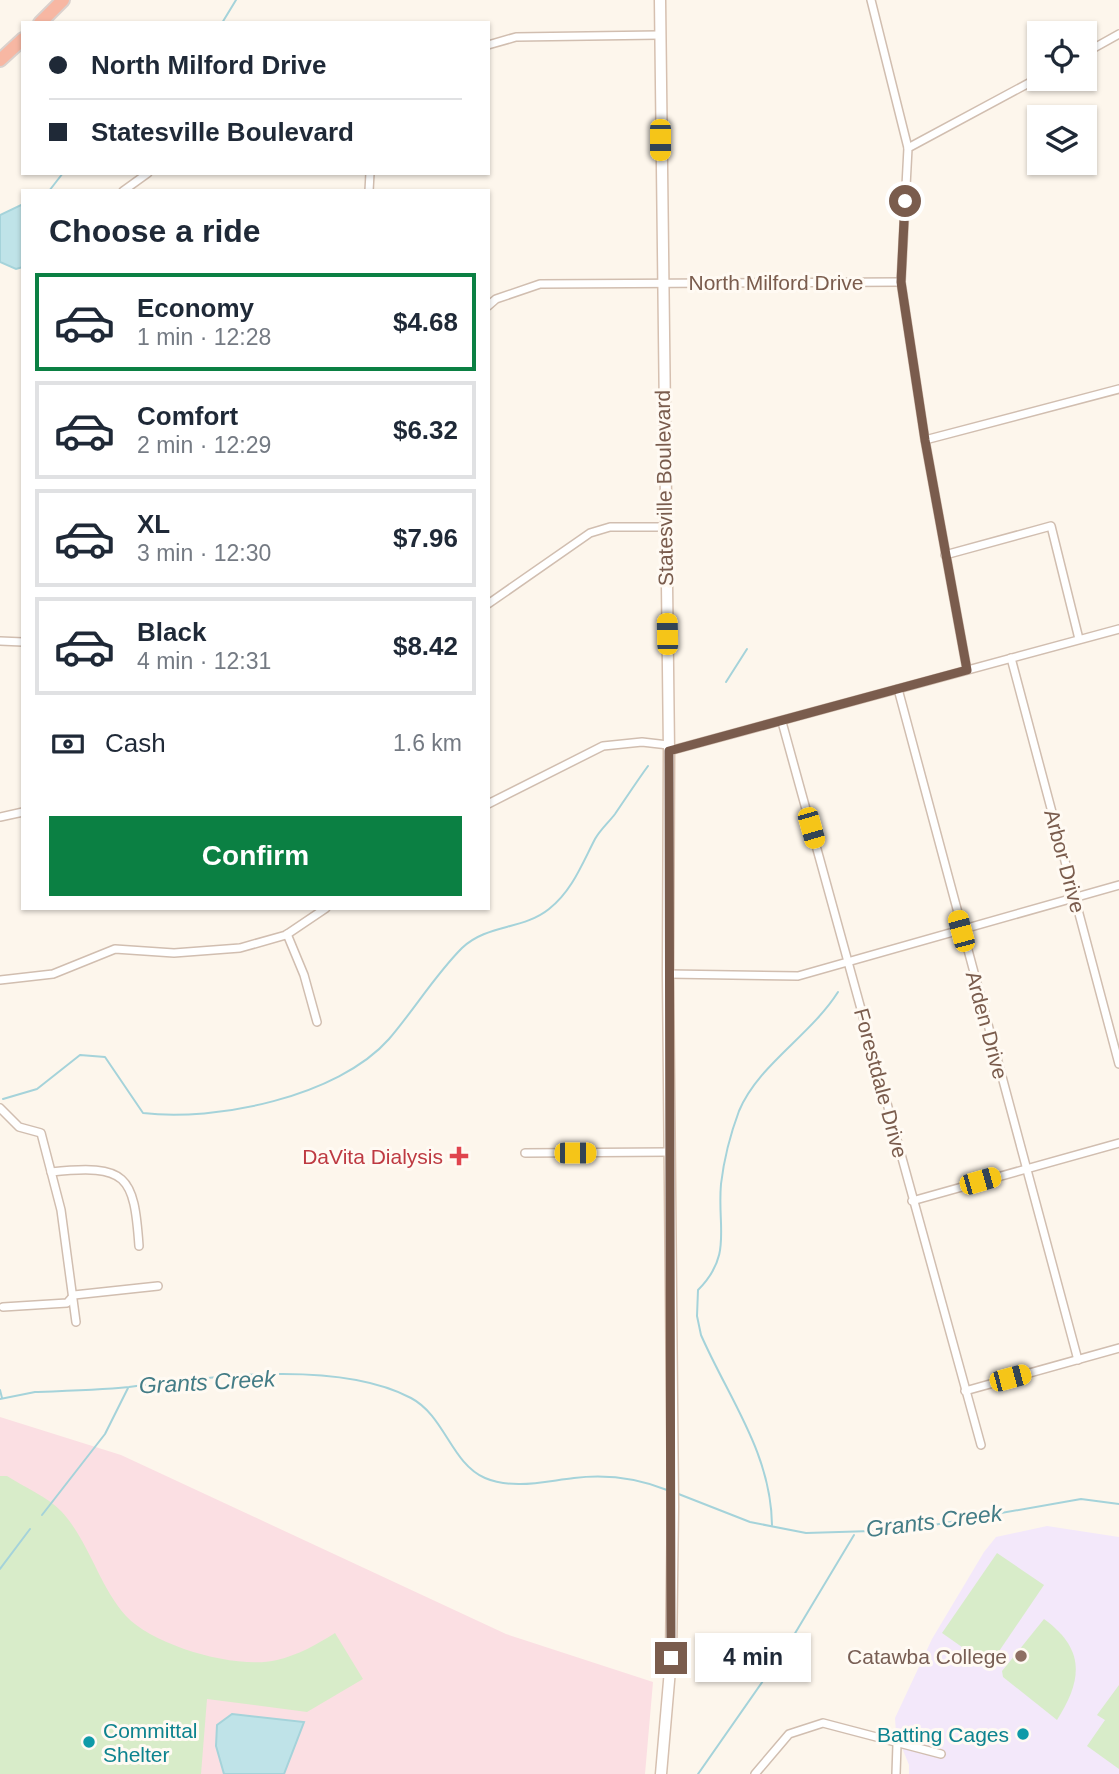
<!DOCTYPE html>
<meta charset="utf-8">
<style>
body{margin:0;font-family:Arial,sans-serif;background:#f6f6f7;color:#1f2937;height:100vh;display:flex;flex-direction:column;font-size:26px;white-space:nowrap}
*{box-sizing:border-box;margin:0}
p{font-size:23px;color:#747a83}
.icon{flex:none;width:38px;height:38px;fill:none;stroke:currentColor;stroke-width:2;stroke-linecap:round;stroke-linejoin:round}
.map{position:relative;flex:1;overflow:hidden}
.sheet{position:absolute;left:21px;top:189px;width:469px;height:721px;display:flex;flex-direction:column;background:#fff;border-radius:0px;box-shadow:0 2px 5px #0004}
.sheet>*{flex:none}
.hud{position:absolute;left:21px;top:21px;width:469px;height:154px;border-radius:0px;box-shadow:0 2px 5px #0004;display:grid;align-content:center;height:154px;padding:0 28px;background:#fff}
.tools{position:absolute;left:1027px;top:21px;display:grid;gap:14px}
.tools a{display:grid;place-items:center;width:70px;height:70px;border-radius:0px;background:#fff;box-shadow:0 2px 5px #0004;font-size:35px}
.end{position:absolute;width:32px;height:32px;margin:-16px;border:9px solid #7a5c4d;background:#fff;box-shadow:0 0 0 4px #fff}
.from{border-radius:50%}
.bubble{position:absolute;height:49px;border-radius:0px;background:#fff;box-shadow:0 2px 5px #0004;font-size:23px;font-weight:700;line-height:49px;text-align:center}
.car{position:absolute;width:21px;height:42px;margin:-21px -10px;border-radius:9px;box-shadow:0 0 5px 2px #0007;background:linear-gradient(#f5c518 24%,#345 0 40%,#f5c518 0 76%,#345 0 86%,#f5c518 0)}
.hud b{display:flex;align-items:center;gap:24px;height:66px;font-size:26px}
.hud b+b{border-top:2px solid #e0e1e3}
.hud i{width:18px;height:18px;background:#1f2937}
ul{padding:0;list-style:none}
li{display:flex;align-items:center;gap:21px;height:98px;margin:0 14px 10px;padding:0 14px;border:4px solid #e0e1e3;border-radius:0px}
li div{flex:1}
li b{display:block;font-size:26px}
li em{font-style:normal;font-weight:700}
li.active{border-color:#0b8043}
li>.icon{width:63px;height:63px;stroke-width:1.5}
h2{padding:0 28px;font-size:32px;line-height:84px}
.pay{display:flex;align-items:center;gap:18px;height:77px;padding:0 28px;font-size:26px}
.pay p{margin-inline-start:auto}
.primary-button{display:flex;gap:14px;margin-top:auto;padding:14px 28px}
.primary-button a{flex:1;height:80px;border-radius:0px;background:#0b8043;color:#fff;font-size:28px;font-weight:700;line-height:80px;text-align:center}
.map>svg:first-child{display:block}
</style>
<div class="map">
<svg width="1119" height="1774" viewBox="0 0 1119 1774">
<rect width="100%" height="100%" fill="#fdf6ec"/>
<path fill="#f3e8fa" d="M1047,1526L1119,1537V1774H909V1765L896,1733L895,1718L932,1639L984,1552L996,1537Z"/>
<path fill="#fbdfe3" d="M0,1417L121,1455L506,1634L653,1682L645,1774H0Z"/>
<g fill="#d8ecc9">
<path d="M0,1476H7C24,1487 48,1497 61,1511C89,1541 99,1586 126,1616C154,1646 237,1670 277,1660C298,1655 316,1645 335,1633L363,1679L307,1712L207,1699L201,1774H0Z"/>
<path d="M997,1553L1044,1585L989,1666L942,1633Z"/>
<path d="M1044,1619C1085,1649 1083,1679 1057,1720L1003,1677L1002,1671Z"/>
<path d="M1119,1685V1769L1087,1746L1105,1720L1097,1715Z"/>
</g>
<g fill="#bfe3e8" stroke="#a5d3da" stroke-width="2">
<path d="M23,204V267L16,269L0,262V215Z"/>
<path d="M232,1714L304,1722L284,1774H224L216,1746L217,1725Z"/>
</g>
<g fill="none" stroke-linecap="round" stroke-linejoin="round">
<g stroke="#a5d3da" stroke-width="2">
<path d="M222,23L236,0"/>
<path d="M49,191L63,173"/>
<path d="M726,682L747,649"/>
<path d="M3,1099L37,1089L80,1055L105,1057L143,1113C214,1122 338,1097 389,1039C414,1010 435,975 462,948C487,924 523,930 549,909C572,891 582,864 595,839C600,830 609,822 615,814C626,798 637,781 648,766"/>
<path d="M0,1390L2,1398"/>
<path d="M0,1399L35,1392C66,1391 99,1390 129,1387C209,1377 337,1359 411,1398C445,1416 451,1463 485,1478C513,1490 546,1481 574,1478C606,1474 637,1478 667,1490"/>
<path d="M676,1493L750,1522L806,1533L905,1530L1081,1499L1119,1504"/>
<path d="M42,1515L105,1434L128,1388"/>
<path d="M772,1525C771,1453 729,1399 701,1335L697,1316L698,1290C733,1255 717,1228 721,1184C724,1159 730,1135 739,1111C758,1065 810,1036 838,992"/>
<path d="M0,1569L30,1529"/>
<path d="M698,1774L788,1645L854,1535"/>
</g>
<g stroke="#d1beb0" stroke-width="10">
<g id="street">
<path d="M871,0L908,148"/>
<path d="M488,45L516,37L659,35"/>
<path d="M1085,53L1119,34"/>
<path d="M123,191L148,173"/>
<path d="M369,191L370,173"/>
<path d="M488,306L496,299L540,284L901,282"/>
<path d="M925,440L1119,389"/>
<path d="M945,555L1051,526L1079,639"/>
<path d="M488,604L590,533L610,527H665"/>
<path d="M0,641L23,642"/>
<path d="M1011,658L1119,1064"/>
<path d="M967,670L925,440L901,282L908,148L1040,77"/>
<path d="M898,689L1078,1360"/>
<path d="M782,722L981,1445"/>
<path d="M669,751L1119,629"/>
<path d="M488,804L603,746L642,742L668,745"/>
<path d="M0,817L23,812"/>
<path d="M287,934L304,975L317,1022"/>
<path d="M668,974L798,976L1119,885"/>
<path d="M0,980L53,974L115,949L174,953L240,948L286,935L326,908"/>
<path d="M0,1108L19,1127L41,1133L61,1210L76,1322"/>
<path d="M525,1153L670,1152"/>
<path d="M51,1172C127,1164 134,1175 139,1246"/>
<path d="M912,1201L1119,1143"/>
<path d="M3,1307L67,1303L74,1295L158,1286"/>
<path d="M965,1391L1119,1348"/>
<path d="M755,1774L789,1734L823,1723L941,1754"/>
<path d="M896,1774L897,1744"/>
</g>
</g>
<g stroke="#d6c0b0" stroke-width="13">
<path id="secondary" d="M660,0L669,751L668,974L673,1506L671,1658L661,1774"/>
</g>
<g stroke="#dad1cd" stroke-width="16">
<g id="highway">
<path d="M40,23L63,0"/>
<path d="M0,60L23,39"/>
</g>
</g>
<use href="#street" stroke="#fff" stroke-width="7"/>
<use href="#secondary" stroke="#fff" stroke-width="10"/>
<use href="#highway" stroke="#f7b7a3" stroke-width="12"/>
</g>
<g fill="none" stroke-linecap="round" stroke-linejoin="round">
<path stroke="#7a5c4d" stroke-width="9" d="M671,1658L669,751L967,670L925,440L901,282L905,201"/>
</g>
<path fill="#e0444e" stroke="#fffaf3" stroke-width="2.5" d="M455.5 1145.5h7v7h7v7h-7v7h-7v-7h-7v-7h7z"/>
<circle fill="#8d6e63" stroke="#fffaf3" stroke-width="2.5" cx="1021" cy="1656" r="7"/>
<g fill="#0f9aa8" stroke="#fffaf3" stroke-width="2.5">
<circle cx="1023" cy="1734" r="7"/>
<circle cx="89" cy="1742" r="7"/>
</g>
<g text-anchor="middle" dominant-baseline="central" stroke-width="6" stroke-linejoin="round" paint-order="stroke">
<g font-size="21" fill="#7a5c4d" stroke="#fffaf3">
<text x="776" y="282">North Milford Drive</text>
<text transform="translate(664 488) rotate(-91)">Statesville Boulevard</text>
<text transform="translate(1065 861) rotate(75)">Arbor Drive</text>
<text transform="translate(987 1025) rotate(75)">Arden Drive</text>
<text transform="translate(881 1083) rotate(75)">Forestdale Drive</text>
</g>
<g font-size="21" fill="#be3a42" stroke="#fffaf3" text-anchor="end">
<text x="443" y="1156">DaVita Dialysis</text>
</g>
<g font-size="21" fill="#785e54" stroke="#fffaf3" text-anchor="end">
<text x="1007" y="1656">Catawba College</text>
</g>
<g font-size="21" fill="#0d838f" stroke="#fffaf3" text-anchor="start">
<text x="103" y="1730">Committal<tspan x="103" dy="24">Shelter</tspan></text>
<text x="1009" y="1734" text-anchor="end">Batting Cages</text>
</g>
<g font-size="23" font-style="italic" fill="#437c86" stroke="#fffaf3">
<text transform="translate(207 1382) rotate(-3)">Grants Creek</text>
<text transform="translate(934 1521) rotate(-7)">Grants Creek</text>
</g>
</g>
</svg>
<div class="tools">
<a><svg class="icon" aria-label="locate" viewBox="0 0 24 24"><circle cx="12" cy="12" r="6"/><path d="M12 2v4M12 18v4M2 12h4M18 12h4"/></svg></a>
<a><svg class="icon" aria-label="layers" viewBox="0 0 24 24"><path d="M12 4l9 5-9 5-9-5zM3 14l9 5 9-5"/></svg></a>
</div>
<i class="end from" style="left:905px;top:201px"></i>
<i class="end" style="left:671px;top:1658px"></i>
<div class="bubble" style="left:695px;top:1633px;width:116px">4 min</div>
<i class="car" style="left:660px;top:140px;rotate:180deg"></i>
<i class="car" style="left:667px;top:634px;rotate:359deg"></i>
<i class="car" style="left:811px;top:828px;rotate:164deg"></i>
<i class="car" style="left:961px;top:931px;rotate:345deg"></i>
<i class="car" style="left:575px;top:1153px;rotate:90deg"></i>
<i class="car" style="left:980px;top:1181px;rotate:74deg"></i>
<i class="car" style="left:1010px;top:1378px;rotate:75deg"></i>
<div class="hud">
<b><i class="from"></i>North Milford Drive</b>
<b><i></i>Statesville Boulevard</b>
</div>
<section class="sheet">
<h2>Choose a ride</h2>
<ul>
<li class="active"><svg class="icon" aria-label="car" viewBox="0 0 24 24"><path d="M5 17H2v-5l4-1 3-4h7l3 4 3 1v5h-3M9 17h6M6 11h13"/><circle cx="7" cy="17" r="2"/><circle cx="17" cy="17" r="2"/></svg><div><b>Economy</b><p>1 min · 12:28</p></div><em>$4.68</em></li>
<li><svg class="icon" aria-label="car" viewBox="0 0 24 24"><path d="M5 17H2v-5l4-1 3-4h7l3 4 3 1v5h-3M9 17h6M6 11h13"/><circle cx="7" cy="17" r="2"/><circle cx="17" cy="17" r="2"/></svg><div><b>Comfort</b><p>2 min · 12:29</p></div><em>$6.32</em></li>
<li><svg class="icon" aria-label="car" viewBox="0 0 24 24"><path d="M5 17H2v-5l4-1 3-4h7l3 4 3 1v5h-3M9 17h6M6 11h13"/><circle cx="7" cy="17" r="2"/><circle cx="17" cy="17" r="2"/></svg><div><b>XL</b><p>3 min · 12:30</p></div><em>$7.96</em></li>
<li><svg class="icon" aria-label="car" viewBox="0 0 24 24"><path d="M5 17H2v-5l4-1 3-4h7l3 4 3 1v5h-3M9 17h6M6 11h13"/><circle cx="7" cy="17" r="2"/><circle cx="17" cy="17" r="2"/></svg><div><b>Black</b><p>4 min · 12:31</p></div><em>$8.42</em></li>
</ul>
<div class="pay"><svg class="icon" aria-label="cash" viewBox="0 0 24 24"><path d="M3 7h18v10H3z"/><circle cx="12" cy="12" r="2"/></svg>Cash<p>1.6 km</p></div>
<div class="primary-button"><a>Confirm</a></div>
</section>
</div>
